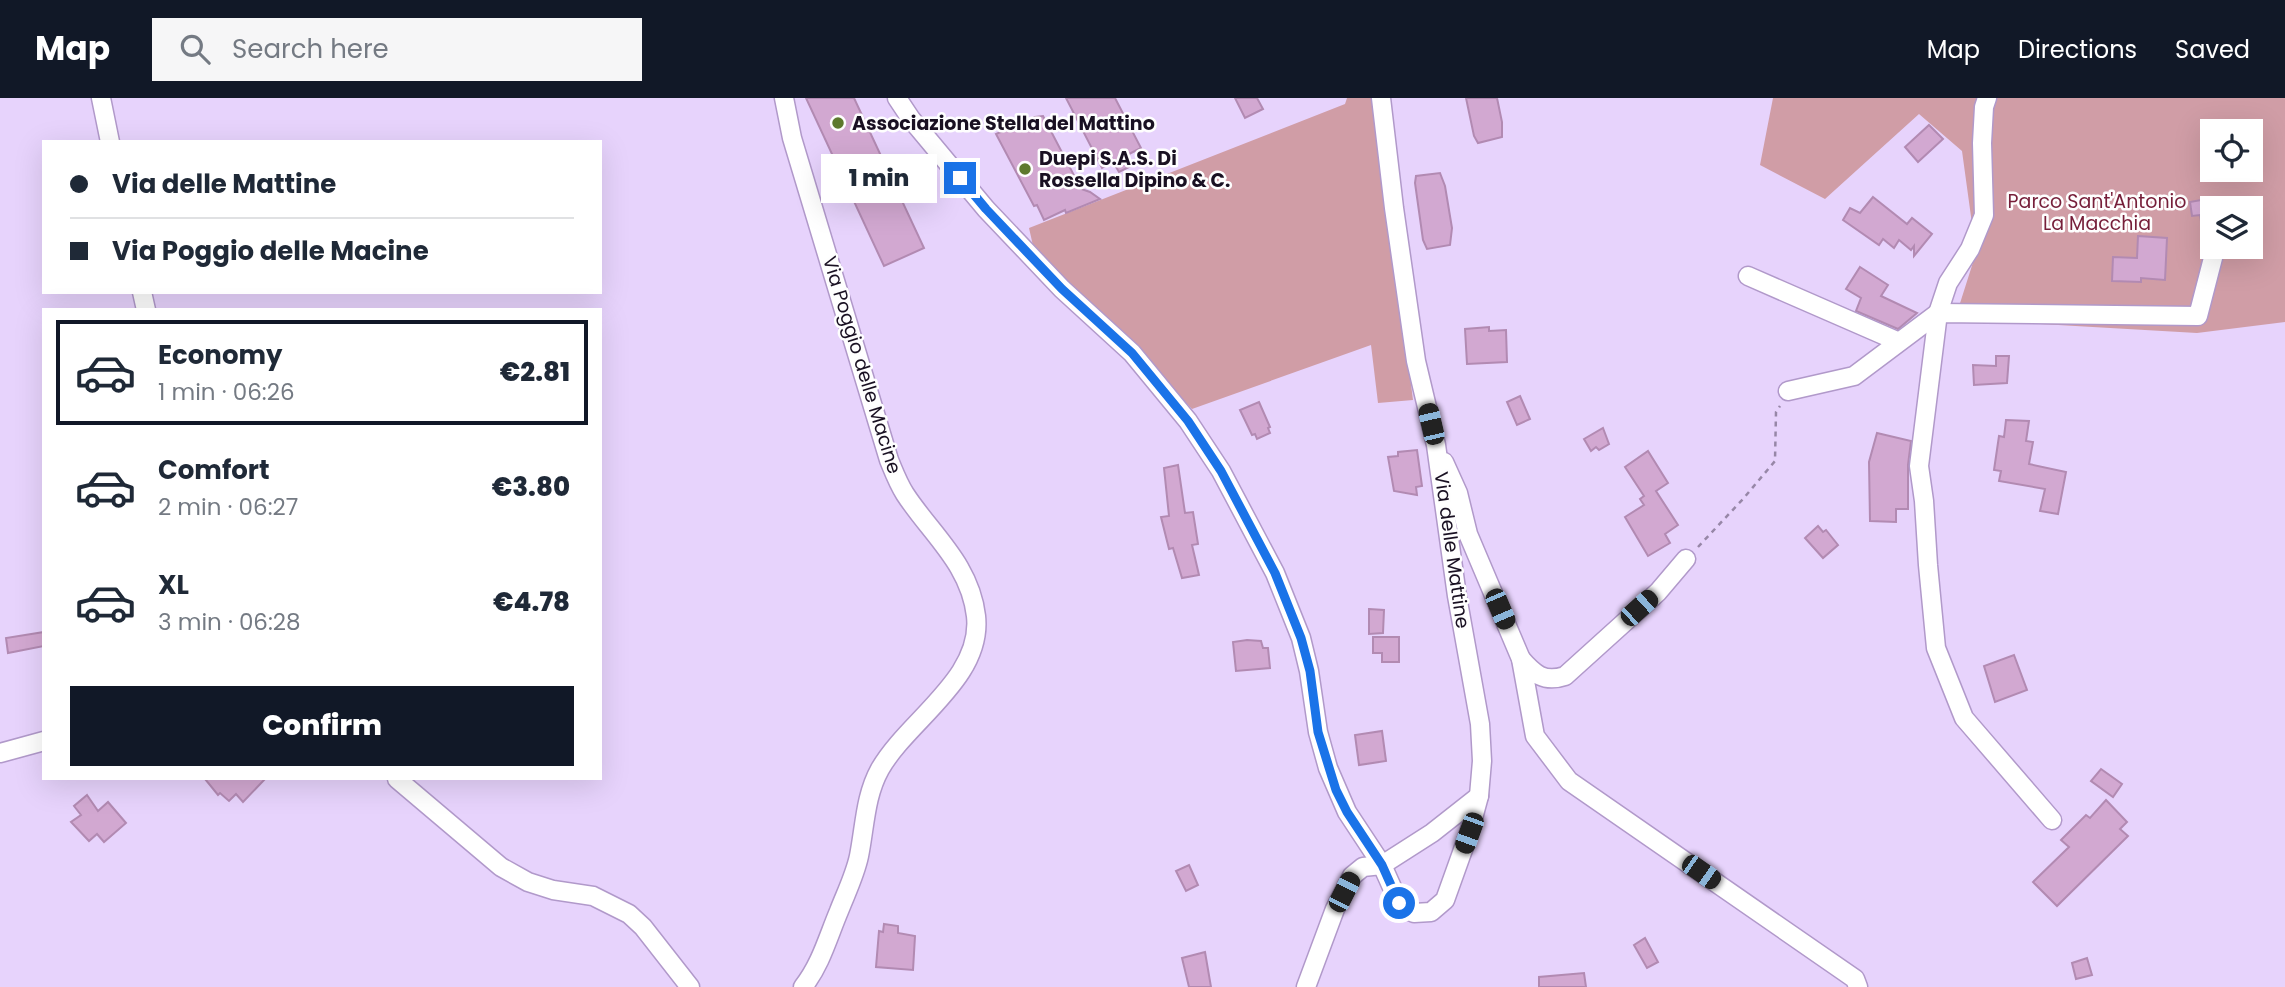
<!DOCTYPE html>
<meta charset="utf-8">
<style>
body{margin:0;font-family:Poppins,sans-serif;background:#f6f6f7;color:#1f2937;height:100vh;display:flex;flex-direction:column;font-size:26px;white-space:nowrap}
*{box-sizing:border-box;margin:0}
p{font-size:23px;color:#747a83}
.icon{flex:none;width:38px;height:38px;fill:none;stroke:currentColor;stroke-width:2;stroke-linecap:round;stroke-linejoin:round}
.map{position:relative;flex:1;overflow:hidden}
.side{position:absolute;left:42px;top:210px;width:560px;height:472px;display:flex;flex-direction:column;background:#fff;border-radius:0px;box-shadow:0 7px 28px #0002}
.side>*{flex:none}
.banner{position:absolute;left:42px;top:42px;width:560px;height:154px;border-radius:0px;box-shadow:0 7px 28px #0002;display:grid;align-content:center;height:154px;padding:0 28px;background:#fff}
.tools{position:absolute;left:2200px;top:21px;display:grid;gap:14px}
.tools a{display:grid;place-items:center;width:63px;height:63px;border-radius:0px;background:#fff;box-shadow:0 7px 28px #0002;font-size:35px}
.end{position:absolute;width:32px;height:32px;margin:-16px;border:9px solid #1a73e8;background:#fff;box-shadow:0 0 0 4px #fff}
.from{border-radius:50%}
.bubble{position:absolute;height:49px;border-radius:0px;background:#fff;box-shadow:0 7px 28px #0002;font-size:23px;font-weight:800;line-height:49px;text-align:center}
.car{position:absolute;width:21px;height:42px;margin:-21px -10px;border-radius:9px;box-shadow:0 0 5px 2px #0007;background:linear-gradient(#222 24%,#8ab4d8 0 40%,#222 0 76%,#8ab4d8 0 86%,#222 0)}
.banner b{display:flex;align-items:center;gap:24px;height:66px;font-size:26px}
.banner b+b{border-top:2px solid #e0e1e3}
.banner i{width:18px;height:18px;background:#1f2937}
ul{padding:12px 0 0;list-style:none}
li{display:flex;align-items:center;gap:21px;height:105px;margin:0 14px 10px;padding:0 14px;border:4px solid transparent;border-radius:0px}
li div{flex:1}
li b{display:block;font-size:26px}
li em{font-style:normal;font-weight:800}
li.active{border-color:#111827}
li>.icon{width:63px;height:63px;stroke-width:1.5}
.button{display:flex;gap:14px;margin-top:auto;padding:14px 28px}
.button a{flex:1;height:80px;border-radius:0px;background:#111827;color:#fff;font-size:28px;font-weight:800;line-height:80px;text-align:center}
header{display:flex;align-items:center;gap:42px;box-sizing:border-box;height:98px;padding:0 35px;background:#111827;color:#fff}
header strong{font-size:33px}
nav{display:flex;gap:38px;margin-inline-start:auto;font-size:24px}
.search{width:490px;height:63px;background:#f6f6f7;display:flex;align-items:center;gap:18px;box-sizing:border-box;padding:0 24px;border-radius:0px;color:#747a83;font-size:26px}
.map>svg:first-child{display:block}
</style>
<header>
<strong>Map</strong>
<div class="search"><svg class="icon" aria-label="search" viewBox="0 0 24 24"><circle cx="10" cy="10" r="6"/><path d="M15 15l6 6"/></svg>Search here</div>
<nav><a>Map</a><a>Directions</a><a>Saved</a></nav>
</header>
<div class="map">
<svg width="2285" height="889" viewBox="0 0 2285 889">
<rect width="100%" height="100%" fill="#e7d3fc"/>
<g fill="#d09da6" fill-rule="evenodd">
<path d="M1347,0H1375L1413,302L1378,305L1371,247L1192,311L1034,152L1029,130L1345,6Z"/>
<path d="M1773,0H2285V224L2197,235L1955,221L1976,155L1962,53L1919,16L1825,101L1760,67ZM2212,33H2250V72H2212ZM2212,110H2250V149H2212Z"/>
</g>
<g fill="#d2a8d1" stroke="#b28ab2" stroke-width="2">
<path d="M806,0H854L924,150L884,168Z"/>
<path d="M1066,0H1115L1141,50L1125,58L1131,68L1119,74L1113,64L1102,70Z"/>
<path d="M1235,0H1257L1263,11L1245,20Z"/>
<path d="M1466,0H1497L1502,24V39L1478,45L1474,38Z"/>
<path d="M1043,18L1077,83L1070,87L1090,94L1100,101L1066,115L1065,112L1044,122L1037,107L1034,108L996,36L1035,19Z"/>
<path d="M1929,27L1943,41L1918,64L1905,49Z"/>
<path d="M1440,75L1445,88L1452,130L1450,147L1427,151L1423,142L1415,85L1416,78Z"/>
<path d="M1873,99L1907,126L1912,120L1932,136L1914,158V148L1911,152L1899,142L1894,150L1883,141L1879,147L1843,122L1850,110L1860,115Z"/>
<path d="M2212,100V146H2205L2200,117L2192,118L2190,104Z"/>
<path d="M2138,138L2167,140L2165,182L2141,180V184L2112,183L2113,159L2137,160Z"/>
<path d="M1860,169L1888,187L1881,198L1917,215L1898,231L1856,213L1861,200L1846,191Z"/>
<path d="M1489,229V233L1506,232L1507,264L1467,266L1465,231Z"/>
<path d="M1996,258H2009L2007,285L1974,287L1973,267L1996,268Z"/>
<path d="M1520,298L1530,321L1517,327L1507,304Z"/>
<path d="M1259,304L1270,329L1268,330L1270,335L1257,341L1255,336L1252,337L1240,312Z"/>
<path d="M2006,322L2029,323L2026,343L2033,344L2029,366L2066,374L2058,416L2040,413L2045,391L1999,383L2001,373L1994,372L1999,338L2004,339Z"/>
<path d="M1603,330L1609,346L1599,352L1596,349L1591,353L1584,341Z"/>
<path d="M1877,335L1911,343L1908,367V411H1896V424L1870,423L1869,364Z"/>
<path d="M1417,352L1422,388L1416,389L1417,397L1394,393L1388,359L1398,358V354Z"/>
<path d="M1648,353L1668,385L1656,393L1678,427L1665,436L1670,445L1648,458L1625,419L1644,407L1640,401L1644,398L1625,369Z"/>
<path d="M1178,367L1185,415L1193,414L1198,446L1192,447L1199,477L1182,480L1173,450L1169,451L1161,419L1169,418L1164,370Z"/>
<path d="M1818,428L1823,434L1826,432L1838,447L1823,460L1805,440Z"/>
<path d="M1369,511L1384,512L1383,535L1369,536Z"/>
<path d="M44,534V548L8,555L6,540Z"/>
<path d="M1373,539H1399V564H1382V555H1373Z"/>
<path d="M1247,542L1261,543L1263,550H1268L1270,570L1236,573L1233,544Z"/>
<path d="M2014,557L2027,592L1995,604L1984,568Z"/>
<path d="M1382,633L1386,663L1359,667L1355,637Z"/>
<path d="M2101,671L2122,686L2113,699L2091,683Z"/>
<path d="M205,681H265L243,704L236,696L229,703L220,695L218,697Z"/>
<path d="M87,697L98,713L108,704L126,725L104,744L97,736L89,743L71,724L81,717L74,708Z"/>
<path d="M2106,702L2127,724L2120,731L2128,738L2057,808L2033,784L2069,749L2061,742L2086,717L2090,720Z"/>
<path d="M1189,767L1198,787L1186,793L1176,773Z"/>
<path d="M884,826L898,828V835L915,838L913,872L876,869L879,833L883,834Z"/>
<path d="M1645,840L1658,864L1647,870L1634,847Z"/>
<path d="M1205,854L1211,889H1189L1182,860Z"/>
<path d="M2087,860L2092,877L2076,881L2072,865Z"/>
<path d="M1584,875L1586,889H1539V879Z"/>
</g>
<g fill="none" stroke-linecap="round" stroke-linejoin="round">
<g stroke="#b199ca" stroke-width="21">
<g id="minor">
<path d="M101,0L110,44"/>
<path d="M784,0L792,40L889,362C894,374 898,385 905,396C931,436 970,466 976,518C983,580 908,622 880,671C865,698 865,728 859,758C855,777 846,795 839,813C828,839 821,866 803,889"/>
<path d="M897,0L911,21L986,111L1062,191L1132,255L1188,323L1221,373L1275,475L1301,540L1309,573L1318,634L1328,670L1347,714L1382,767L1399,805L1405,811L1414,815L1431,814L1445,802L1469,735L1479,698L1482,663L1480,626L1457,498L1436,347L1416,263L1394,110L1381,0"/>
<path d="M1987,0L1984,9L1982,45L1984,117L1970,151L1948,185L1938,215L1919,368L1924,403L1928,467L1936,550L1964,620L2052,722"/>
<path d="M1748,178L1897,243"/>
<path d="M142,194L146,212"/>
<path d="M1788,293L1854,278L1938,215L2198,218L2213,160"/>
<path d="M1444,364L1458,395L1468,436L1521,561L1535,638L1569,683L1855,881L1858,889"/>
<path d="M1521,561C1534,576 1544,585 1565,578L1658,494L1686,461"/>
<path d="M0,655L44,643"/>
<path d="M397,681L501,769L528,784L553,792L593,798L629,816L643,829L690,889"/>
<path d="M1306,889L1335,811L1352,778L1363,769L1382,767L1432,735L1479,698"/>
</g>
</g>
<path stroke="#9787a7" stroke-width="2.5" stroke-dasharray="5 5" stroke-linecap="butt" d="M1698,449L1743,401L1775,363L1776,314L1780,308"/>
<use href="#minor" stroke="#fff" stroke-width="18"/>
</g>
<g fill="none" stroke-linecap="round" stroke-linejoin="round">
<path stroke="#1a73e8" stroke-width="9" d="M960,80L986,111L1062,191L1132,255L1188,323L1221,373L1275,475L1301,540L1310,573L1318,634L1336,692L1347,714L1382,767L1399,805"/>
</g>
<g fill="#5d792d" stroke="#fefefe" stroke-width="2.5">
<circle cx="838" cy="25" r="7"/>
<circle cx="1025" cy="71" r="7"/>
</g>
<g text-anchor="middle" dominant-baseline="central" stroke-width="5" stroke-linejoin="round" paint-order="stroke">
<g font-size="19" font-weight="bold" fill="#191022" stroke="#fefefe" text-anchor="start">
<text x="852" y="25">Associazione Stella del Mattino</text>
<text x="1039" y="60">Duepi S.A.S. Di<tspan x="1039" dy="22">Rossella Dipino &amp; C.</tspan></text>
</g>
<g font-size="19" fill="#761e39" stroke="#fefefe">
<text x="2097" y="103">Parco Sant'Antonio<tspan x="2097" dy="22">La Macchia</tspan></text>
</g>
<g font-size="19" fill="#191022" stroke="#fefefe">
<text transform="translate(862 267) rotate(73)">Via Poggio delle Macine</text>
<text transform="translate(1452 452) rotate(82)">Via delle Mattine</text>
</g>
</g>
</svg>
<div class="tools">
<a><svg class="icon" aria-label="locate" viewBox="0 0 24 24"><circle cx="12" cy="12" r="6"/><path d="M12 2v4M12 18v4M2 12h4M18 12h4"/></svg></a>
<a><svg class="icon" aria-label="layers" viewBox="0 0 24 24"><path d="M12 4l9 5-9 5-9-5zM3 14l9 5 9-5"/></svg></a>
</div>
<i class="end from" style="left:1399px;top:805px"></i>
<i class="end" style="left:960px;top:80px"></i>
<div class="bubble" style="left:821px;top:56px;width:116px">1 min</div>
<i class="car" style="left:1431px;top:326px;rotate:347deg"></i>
<i class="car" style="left:1639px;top:510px;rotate:48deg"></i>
<i class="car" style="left:1500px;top:511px;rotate:157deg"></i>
<i class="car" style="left:1469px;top:735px;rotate:200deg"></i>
<i class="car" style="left:1701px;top:774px;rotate:125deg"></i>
<i class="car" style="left:1344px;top:794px;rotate:27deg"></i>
<div class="banner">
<b><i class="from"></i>Via delle Mattine</b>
<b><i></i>Via Poggio delle Macine</b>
</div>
<section class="side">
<ul>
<li class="active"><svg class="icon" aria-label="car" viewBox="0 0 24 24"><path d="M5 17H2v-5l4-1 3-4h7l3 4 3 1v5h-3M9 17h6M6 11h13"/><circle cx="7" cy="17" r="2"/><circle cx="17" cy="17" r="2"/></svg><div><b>Economy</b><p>1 min · 06:26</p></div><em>€2.81</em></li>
<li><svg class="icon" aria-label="car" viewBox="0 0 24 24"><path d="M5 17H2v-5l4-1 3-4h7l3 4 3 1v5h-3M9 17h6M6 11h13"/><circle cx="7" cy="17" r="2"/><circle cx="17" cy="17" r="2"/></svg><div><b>Comfort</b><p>2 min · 06:27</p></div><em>€3.80</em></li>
<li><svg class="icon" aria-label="car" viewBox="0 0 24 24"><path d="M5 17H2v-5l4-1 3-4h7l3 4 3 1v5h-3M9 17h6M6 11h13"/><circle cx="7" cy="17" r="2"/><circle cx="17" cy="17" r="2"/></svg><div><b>XL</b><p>3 min · 06:28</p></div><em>€4.78</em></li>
</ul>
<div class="button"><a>Confirm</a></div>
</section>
</div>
